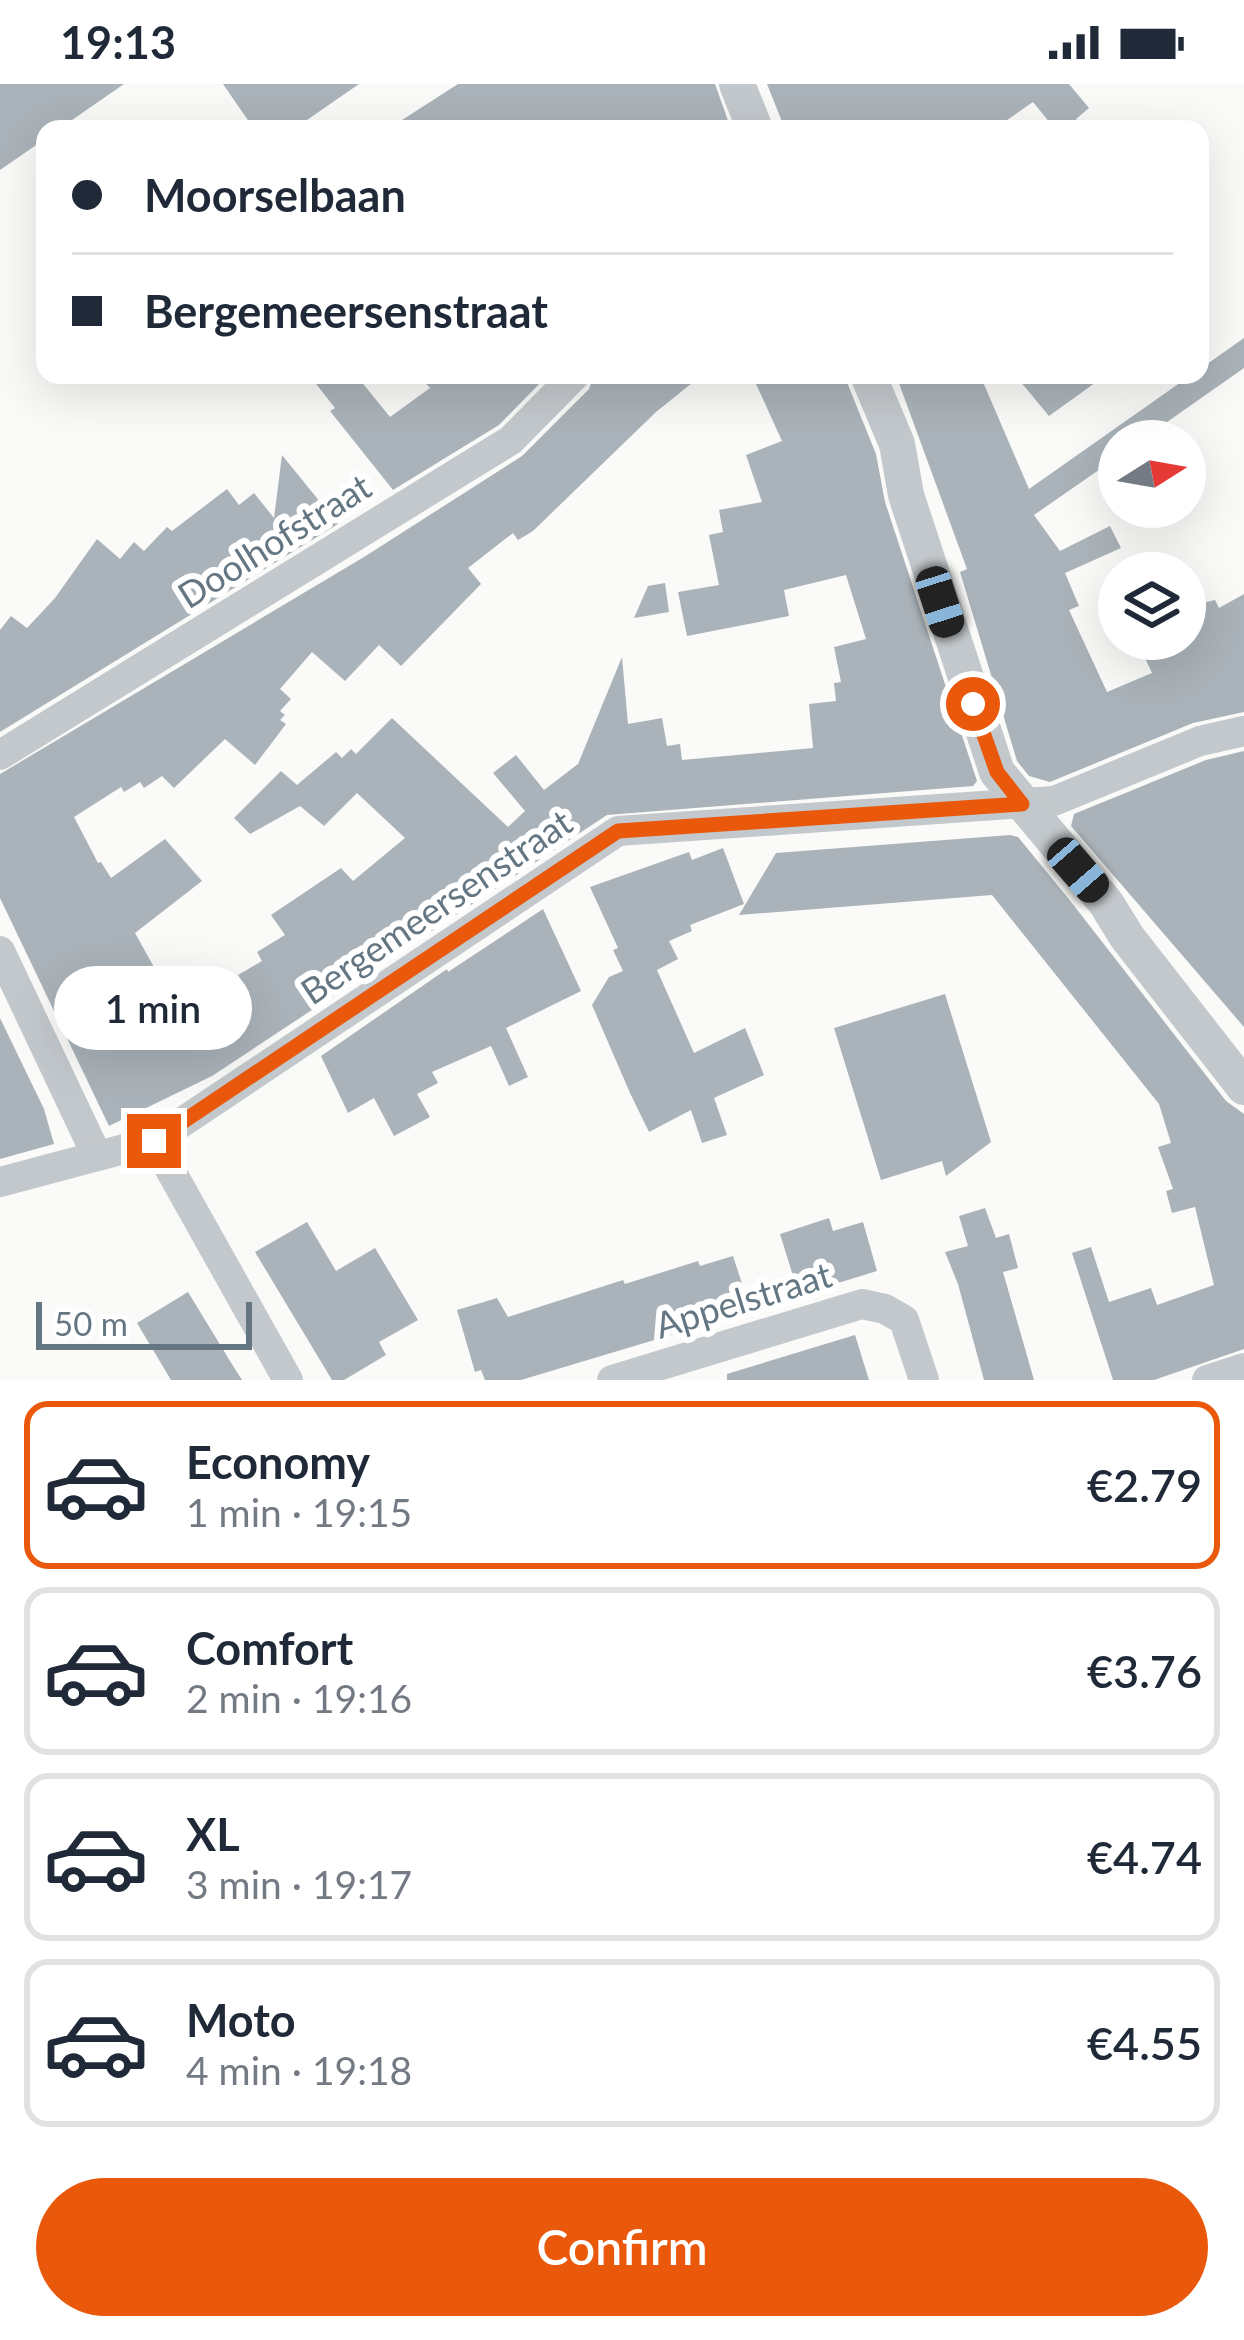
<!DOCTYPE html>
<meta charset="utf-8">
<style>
body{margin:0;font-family:Lato,sans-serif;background:#f2f2f3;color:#1f2937;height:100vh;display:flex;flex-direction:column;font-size:45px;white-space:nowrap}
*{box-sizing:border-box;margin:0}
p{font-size:39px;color:#747a83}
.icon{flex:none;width:66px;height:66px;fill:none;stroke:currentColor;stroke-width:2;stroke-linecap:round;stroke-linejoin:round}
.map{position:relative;height:1296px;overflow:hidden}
.details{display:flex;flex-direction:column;background:#fff;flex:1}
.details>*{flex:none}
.banner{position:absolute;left:36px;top:36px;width:1173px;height:264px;border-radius:24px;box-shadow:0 12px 48px #0002;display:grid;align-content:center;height:264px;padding:0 36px;background:#fff}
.needle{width:78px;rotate:79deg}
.buttons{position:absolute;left:1098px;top:336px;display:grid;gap:24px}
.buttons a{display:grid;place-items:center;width:108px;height:108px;border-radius:50%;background:#fff;box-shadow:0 12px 48px #0002;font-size:60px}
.scale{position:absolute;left:36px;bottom:30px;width:216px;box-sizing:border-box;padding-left:12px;border:6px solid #657683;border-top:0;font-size:33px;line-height:42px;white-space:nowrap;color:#657683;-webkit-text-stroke:9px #fff;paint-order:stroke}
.end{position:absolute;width:54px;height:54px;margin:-27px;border:15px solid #ea580c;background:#fff;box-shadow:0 0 0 6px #fff}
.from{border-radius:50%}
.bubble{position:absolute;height:84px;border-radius:42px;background:#fff;box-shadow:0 12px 48px #0002;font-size:39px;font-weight:600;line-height:84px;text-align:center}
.car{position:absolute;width:36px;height:72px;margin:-36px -18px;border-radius:15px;box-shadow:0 0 9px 3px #0007;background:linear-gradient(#222 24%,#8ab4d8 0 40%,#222 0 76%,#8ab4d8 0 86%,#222 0)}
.banner b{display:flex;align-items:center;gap:42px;height:114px;font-size:45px}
.banner b+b{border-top:3px solid #e0e1e3}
.banner i{width:30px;height:30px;background:#1f2937}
ul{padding:21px 0 0;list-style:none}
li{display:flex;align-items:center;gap:36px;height:168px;margin:0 24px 18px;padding:0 12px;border:6px solid #e0e1e3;border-radius:24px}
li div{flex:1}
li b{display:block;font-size:45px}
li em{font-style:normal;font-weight:600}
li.on{border-color:#ea580c}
li>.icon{width:108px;height:108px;stroke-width:1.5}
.primary-button{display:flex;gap:24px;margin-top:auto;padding:24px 36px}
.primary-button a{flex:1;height:138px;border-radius:72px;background:#ea580c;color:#fff;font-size:48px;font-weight:600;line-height:138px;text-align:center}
.status{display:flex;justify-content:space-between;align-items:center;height:84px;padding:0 60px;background:#fff;direction:ltr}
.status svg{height:33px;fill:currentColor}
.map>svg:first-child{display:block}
</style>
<div class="status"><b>19:13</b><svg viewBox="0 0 49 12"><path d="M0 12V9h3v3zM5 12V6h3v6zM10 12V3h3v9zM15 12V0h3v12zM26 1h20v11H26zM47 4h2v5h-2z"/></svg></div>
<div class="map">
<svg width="1244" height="1296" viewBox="0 0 1244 1296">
<rect width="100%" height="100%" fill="#fafaf8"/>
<g fill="#aab3b9">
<path d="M0,0H124L59,45H45V55L0,86Z"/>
<path d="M223,0H359L294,45H254Z"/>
<path d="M458,0H715L731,45H388Z"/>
<path d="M767,0H1069L1089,24L1076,35L1085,45H1055L1033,18L994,45H785Z"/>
<path d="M1244,254V284L1140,357H1119V372L1034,431L1060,467L1110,442L1121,464L1065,489L1079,522L1069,526L1107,608L1152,589L1136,555H1185V523L1215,516L1219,524L1244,510V628L1193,639L1050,698L1029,692L1017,677L960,488L967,485L896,291H980L1029,405L1191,291H1200V285Z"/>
<path d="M309,291H356L390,333L430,304L418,291H548L499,341L393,406L330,327L335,324Z"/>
<path d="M594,291H702L656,328L533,447L518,456L513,449L468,484L481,500L401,582L379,561L345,597L312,568L280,605L291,615L280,627L285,631L280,636L286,640L255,681L225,655L174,704L162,692L144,704L140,698L124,708L121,703L74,733L98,779L101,778L111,794L165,755L202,797L135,849L169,910L192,898L204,922L243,899L238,891L262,877L257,868L285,851L271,831L341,784L353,797L405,754L357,709L324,742L300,722L250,750L234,734L281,687L297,701L336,668L342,674L351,665L356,670L392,634L508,743L525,727L493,689L516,671L544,706L578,680L622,573L628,640L662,634L667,662L680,660L682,676L813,664L809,620L836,617L834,599L841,598L834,563L866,555L846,491L784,506L789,532L687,552L678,508L719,501L709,451L723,448L719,426L762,418L746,371L782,357L752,291H844L876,370L885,418L977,697L973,702L607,731L212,992L109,1042L0,814V690L364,473L522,372L589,305Z"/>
<path d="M1015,291H1106L1049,332Z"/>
<path d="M282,371L338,440L0,648V546L11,532L27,544L55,514L97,455L120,475L134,458L144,467L167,443L172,447L227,405L239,421L254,409L274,434Z"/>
<path d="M665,499L669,528L634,534L648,502Z"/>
<path d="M1244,667V943L1071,742L1074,730L1206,676Z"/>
<path d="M1010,751L1018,753L1068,814L1226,1017L1244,1030V1265L1154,1296H1113L1072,1169L1091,1163L1109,1218L1151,1204L1157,1221L1214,1201L1195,1123L1172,1129L1166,1107L1173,1105L1158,1063L1171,1059L1159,1020L992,811L739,831L776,769Z"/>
<path d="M723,764L744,820L690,841L692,847L669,857L678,875L657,886L694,969L745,944L764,991L714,1014L727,1051L702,1059L691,1026L649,1048L630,1009L592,921L609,893L623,887L613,866L618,864L590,803L689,768L692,776Z"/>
<path d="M543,825L581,907L506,944L528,993L509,1002L491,962L432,988L438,999L417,1010L430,1033L394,1052L374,1014L348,1029L321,972L447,885L448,888Z"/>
<path d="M945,910L991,1058L946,1092L942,1077L881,1096L834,944Z"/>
<path d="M0,934L44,1025L54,1060L0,1075Z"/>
<path d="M985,1124L996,1154L1009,1150L1018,1184L1003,1188L1034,1296H984L958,1200L945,1168L968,1162L959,1132Z"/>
<path d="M829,1134L833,1147L863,1138L877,1187L799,1211L780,1150Z"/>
<path d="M307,1138L336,1187L375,1164L418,1236L379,1258L386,1271L344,1296H332L255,1168Z"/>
<path d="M733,1172L751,1227L521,1296H485L481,1286L475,1288L457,1226L497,1214L508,1233L623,1196L625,1200L698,1177L700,1182Z"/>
<path d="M188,1208L230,1277L242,1296H171L137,1239Z"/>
<path d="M855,1251L869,1296H727V1290Z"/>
</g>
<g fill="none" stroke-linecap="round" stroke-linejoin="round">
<g stroke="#c3c8cc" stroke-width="30">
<path d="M0,671L511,356L575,291"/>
<path d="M0,867L97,1072"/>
<path d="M154,1057L288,1296"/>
<path d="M0,1098L154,1057L618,747L1054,717L1200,657L1244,647"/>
<path d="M612,1296L862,1220L885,1225L904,1236L924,1296"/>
<path d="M1207,1296L1244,1284"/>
</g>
<g stroke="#c3c8cc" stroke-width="36">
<path d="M737,0L755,45"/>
<path d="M868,291L897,360L906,411L997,688L1106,819L1127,853L1244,1003"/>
</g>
</g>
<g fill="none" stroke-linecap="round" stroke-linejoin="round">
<path stroke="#ea580c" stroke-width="15" d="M154,1057L618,747L1022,720L997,688L973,620"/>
</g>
<g text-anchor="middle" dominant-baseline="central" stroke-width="12" stroke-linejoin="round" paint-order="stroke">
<g font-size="36" fill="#657683" stroke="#fff">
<text transform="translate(274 456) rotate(-32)">Doolhofstraat</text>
<text transform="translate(436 822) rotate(-34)">Bergemeersenstraat</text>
<text transform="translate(743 1215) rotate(-17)">Appelstraat</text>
</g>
</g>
</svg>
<div class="buttons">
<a><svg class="needle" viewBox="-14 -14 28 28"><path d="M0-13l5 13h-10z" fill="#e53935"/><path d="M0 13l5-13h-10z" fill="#747a83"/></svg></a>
<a><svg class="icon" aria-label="layers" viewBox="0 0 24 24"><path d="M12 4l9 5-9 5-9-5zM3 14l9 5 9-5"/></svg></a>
</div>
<div class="scale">50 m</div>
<i class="end from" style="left:973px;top:620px"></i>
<i class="end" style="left:154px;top:1057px"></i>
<div class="bubble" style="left:54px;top:882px;width:198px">1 min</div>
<i class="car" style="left:940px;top:518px;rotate:162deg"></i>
<i class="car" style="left:1078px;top:786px;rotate:139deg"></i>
<div class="banner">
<b><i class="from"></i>Moorselbaan</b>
<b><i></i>Bergemeersenstraat</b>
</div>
</div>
<section class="details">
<ul>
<li class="on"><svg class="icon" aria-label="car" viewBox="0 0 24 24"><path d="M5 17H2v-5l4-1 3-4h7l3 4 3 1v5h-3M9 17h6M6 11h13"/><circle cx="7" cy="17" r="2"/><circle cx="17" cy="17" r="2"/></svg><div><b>Economy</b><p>1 min · 19:15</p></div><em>€2.79</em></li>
<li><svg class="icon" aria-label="car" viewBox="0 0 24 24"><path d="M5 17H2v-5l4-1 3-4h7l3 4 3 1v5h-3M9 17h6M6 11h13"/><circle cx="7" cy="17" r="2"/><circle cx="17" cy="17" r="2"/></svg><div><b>Comfort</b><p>2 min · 19:16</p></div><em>€3.76</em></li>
<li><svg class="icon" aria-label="car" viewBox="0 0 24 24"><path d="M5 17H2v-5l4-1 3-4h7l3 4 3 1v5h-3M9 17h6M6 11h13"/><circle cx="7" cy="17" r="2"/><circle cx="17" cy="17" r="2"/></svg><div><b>XL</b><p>3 min · 19:17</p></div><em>€4.74</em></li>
<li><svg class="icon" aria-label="car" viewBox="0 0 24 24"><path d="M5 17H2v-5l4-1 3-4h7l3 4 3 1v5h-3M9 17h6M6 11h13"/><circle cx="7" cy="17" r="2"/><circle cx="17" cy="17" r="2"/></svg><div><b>Moto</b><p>4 min · 19:18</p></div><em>€4.55</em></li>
</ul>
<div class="primary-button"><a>Confirm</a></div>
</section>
